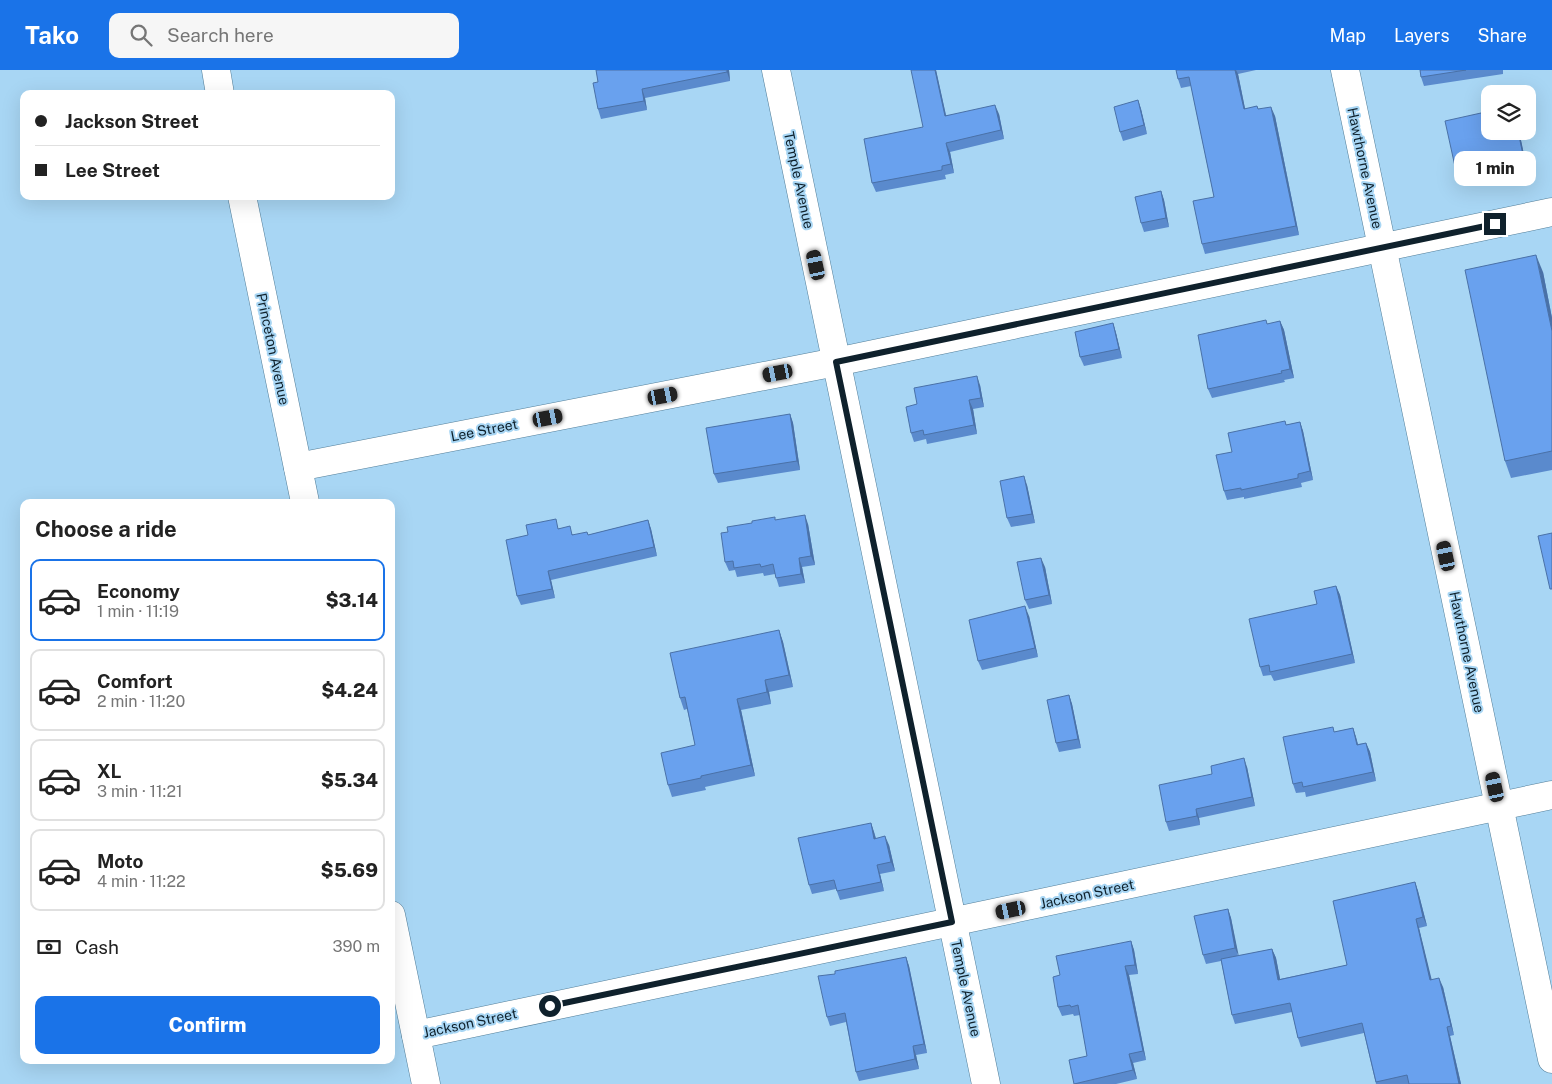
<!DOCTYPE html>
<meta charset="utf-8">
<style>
body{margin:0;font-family:"Public Sans",sans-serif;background:#f6f6f6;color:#222;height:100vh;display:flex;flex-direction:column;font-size:19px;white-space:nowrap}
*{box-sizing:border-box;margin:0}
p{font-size:16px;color:#767676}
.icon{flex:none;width:28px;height:28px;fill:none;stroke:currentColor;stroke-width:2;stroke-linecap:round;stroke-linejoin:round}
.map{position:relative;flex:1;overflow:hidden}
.details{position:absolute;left:20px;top:429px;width:375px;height:565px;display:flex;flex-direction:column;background:#fff;border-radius:10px;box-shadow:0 5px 20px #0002}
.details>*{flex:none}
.top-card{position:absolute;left:20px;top:20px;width:375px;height:110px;border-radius:10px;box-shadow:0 5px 20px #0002;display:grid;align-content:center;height:110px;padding:0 15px;background:#fff}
.controls{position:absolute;left:1481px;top:15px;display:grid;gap:10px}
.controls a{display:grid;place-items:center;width:55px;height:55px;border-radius:10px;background:#fff;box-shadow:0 5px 20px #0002;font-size:25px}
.end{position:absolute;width:22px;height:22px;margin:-11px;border:6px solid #0f212c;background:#fff;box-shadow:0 0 0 2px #fff}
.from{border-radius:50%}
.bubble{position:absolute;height:35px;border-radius:10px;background:#fff;box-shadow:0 5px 20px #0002;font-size:16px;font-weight:800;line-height:35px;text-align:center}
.car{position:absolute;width:15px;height:30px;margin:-15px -8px;border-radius:6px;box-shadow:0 0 4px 1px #0007;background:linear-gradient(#222 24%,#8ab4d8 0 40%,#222 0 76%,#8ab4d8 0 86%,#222 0)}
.top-card b{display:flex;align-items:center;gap:18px;height:48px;font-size:19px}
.top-card b+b{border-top:1px solid #e0e0e0}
.top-card i{width:12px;height:12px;background:#222}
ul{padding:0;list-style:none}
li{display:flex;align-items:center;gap:15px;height:82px;margin:0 10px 8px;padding:0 5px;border:2px solid #e0e0e0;border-radius:10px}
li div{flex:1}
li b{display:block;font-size:19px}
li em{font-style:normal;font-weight:800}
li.active{border-color:#1a73e8}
li>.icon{width:45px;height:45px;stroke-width:1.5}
h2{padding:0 15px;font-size:22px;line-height:60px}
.pay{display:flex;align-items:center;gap:12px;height:55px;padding:0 15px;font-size:19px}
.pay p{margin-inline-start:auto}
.primary-button{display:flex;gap:10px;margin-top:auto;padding:10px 15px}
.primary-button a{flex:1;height:58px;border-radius:10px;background:#1a73e8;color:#fff;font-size:20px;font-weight:800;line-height:58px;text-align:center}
header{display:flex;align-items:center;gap:30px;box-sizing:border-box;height:70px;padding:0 25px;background:#1a73e8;color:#fff}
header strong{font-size:24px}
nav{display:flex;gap:28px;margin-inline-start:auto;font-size:18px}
.search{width:350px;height:45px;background:#f6f6f6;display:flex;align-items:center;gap:12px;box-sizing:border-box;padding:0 18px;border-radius:10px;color:#767676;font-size:19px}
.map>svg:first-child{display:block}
</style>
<header>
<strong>Tako</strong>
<div class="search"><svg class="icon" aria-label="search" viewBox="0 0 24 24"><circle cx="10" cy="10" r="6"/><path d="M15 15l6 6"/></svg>Search here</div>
<nav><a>Map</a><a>Layers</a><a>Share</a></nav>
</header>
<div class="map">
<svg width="1552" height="1014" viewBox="0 0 1552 1014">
<rect width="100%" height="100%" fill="#a8d6f4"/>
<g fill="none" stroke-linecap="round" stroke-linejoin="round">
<g stroke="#527e99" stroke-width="29">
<g id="minor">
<path d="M216,0L220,24"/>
<path d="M776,0L986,1014"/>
<path d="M1345,0L1552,989"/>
<path d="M242,126L305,432"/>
<path d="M298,397L836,292L1552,142"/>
<path d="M391,845L426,1014"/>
<path d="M416,965L1552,725"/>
</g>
</g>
<use href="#minor" stroke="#fff" stroke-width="28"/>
</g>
<g fill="#5a8acd">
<path d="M596,0H729L730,11L645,28L647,40L601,49L598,39V12Z"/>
<path d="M936,0L946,45L999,44L1004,69L950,82L954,103L945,105L946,109L876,122L872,113L923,57Z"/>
<path d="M1176,0H1256L1238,4L1245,39L1257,36L1258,39L1275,46L1299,165L1205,184L1202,174L1214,127L1191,16L1181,18L1178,9Z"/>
<path d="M1420,0H1503V4L1424,16L1421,7Z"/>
<path d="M1138,30L1141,39L1147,64L1123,71L1120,62Z"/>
<path d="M1490,61H1519L1526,94L1459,110L1456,101Z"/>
<path d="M1161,121L1164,130L1169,157L1144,162L1141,153Z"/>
<path d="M1543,202L1552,248V400L1511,408L1505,391Z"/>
<path d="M1280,251L1284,260L1294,308L1284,310L1285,312L1212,328L1208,319Z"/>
<path d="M1113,253L1116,263L1122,288L1084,296L1080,287Z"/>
<path d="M980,315L984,337L973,339L977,364L927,374L926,369L914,372L911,363L917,334Z"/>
<path d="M790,344L793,353L800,400L718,413L714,404Z"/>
<path d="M1285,351L1286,355L1300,352L1303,361L1313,410L1301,413L1302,417L1244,429V427L1227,430L1224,421L1232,382Z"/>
<path d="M1027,415L1035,453L1011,457L1007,448Z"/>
<path d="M648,450L651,459L657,486L551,510L555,528L521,535L517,526L559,458L574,465H588Z"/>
<path d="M776,450L808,454L815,495L802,497L805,513L779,517L775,504L764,506L763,503L737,507L735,500L729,501L725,492L728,462Z"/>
<path d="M1045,497L1052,534L1029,539L1025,530Z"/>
<path d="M1336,516L1340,525L1355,593L1274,611L1271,605L1263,606L1260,597L1317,534Z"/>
<path d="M1029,546L1038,587L982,600L978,591Z"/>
<path d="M779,560L783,572L793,617L769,622L771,634L741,640L755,706L705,717L706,720L672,727L668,715L695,675L687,639L684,640L680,628Z"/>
<path d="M1069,625L1072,634L1081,678L1059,682L1056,673Z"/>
<path d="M1353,658L1358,674L1366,673L1370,682L1376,711L1306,727L1305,722L1296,723L1293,714L1334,662Z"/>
<path d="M1247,697L1255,736L1199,748L1200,755L1169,761L1166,752L1212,704Z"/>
<path d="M871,753L876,768L889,775L895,801L880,804L884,821L840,830L836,819L812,824L809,815Z"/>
<path d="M1415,812L1418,821L1427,856L1419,858L1431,909L1443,917L1454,965L1450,966L1461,1014H1376L1364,963L1301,977L1298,968L1292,942L1235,954L1232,945L1221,891L1206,894L1203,885L1228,839L1231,848L1238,886L1272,879L1276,888L1280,909L1347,895Z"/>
<path d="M1131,871L1134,880L1138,904L1129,905L1146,990L1133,993L1137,1009L1116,1014H1074L1087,986L1080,945L1074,946L1073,944L1062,946L1058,937L1060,905Z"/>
<path d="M906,887L909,896L927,983L916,985L919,999L859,1011L856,1002L846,952L830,956L827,947L835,904Z"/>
</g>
<g fill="#4a71a7">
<path d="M727,0H729L730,11L727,2Z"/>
<path d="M935,0H936L948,55L945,46Z"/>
<path d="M1235,0H1236L1238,4L1247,48L1244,39Z"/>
<path d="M642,19L645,28L647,40L644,31Z"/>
<path d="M1138,30L1141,39L1147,64L1144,55Z"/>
<path d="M995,35L999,44L1004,69L1001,60Z"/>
<path d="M1271,37L1275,46L1299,165L1296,156Z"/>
<path d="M1518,61H1519L1526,94L1523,85Z"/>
<path d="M946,73L950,82L954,103L951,94Z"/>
<path d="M1161,121L1164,130L1169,157L1166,148Z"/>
<path d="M1536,185L1543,202L1552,248V261Z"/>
<path d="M1280,251L1284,260L1294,308L1290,299Z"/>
<path d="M1113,253L1116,263L1122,288L1119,279Z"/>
<path d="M977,306L980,315L984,337L981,328Z"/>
<path d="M969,330L973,339L977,364L974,355Z"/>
<path d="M790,344L793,353L800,400L797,391Z"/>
<path d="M1300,352L1303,361L1313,410L1310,401Z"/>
<path d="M1024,406L1027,415L1035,453L1032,444Z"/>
<path d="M805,445L808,454L815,495L811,486Z"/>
<path d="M648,450L651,459L657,486L654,477Z"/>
<path d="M799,488L802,497L805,513L801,504Z"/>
<path d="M1041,488L1045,497L1052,534L1049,525Z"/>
<path d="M548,501L551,510L555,528L552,519Z"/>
<path d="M1336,516L1340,525L1355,593L1352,584Z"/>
<path d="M1025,536L1029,546L1038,587L1035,578Z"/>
<path d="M779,560L783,572L793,617L789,605Z"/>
<path d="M765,610L769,622L771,634L767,622Z"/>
<path d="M1069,625L1072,634L1081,678L1078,669Z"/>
<path d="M737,629L741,640L755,706L751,695Z"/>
<path d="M1353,658L1356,667L1360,684L1357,675Z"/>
<path d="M1366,673L1370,682L1376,711L1373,702Z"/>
<path d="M1244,688L1247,697L1255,736L1252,727Z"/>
<path d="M1196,739L1199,748L1200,755L1197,746Z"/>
<path d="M871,753L874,762L878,778L874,769Z"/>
<path d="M885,766L889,775L895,801L891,792Z"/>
<path d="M877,795L880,804L884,821L881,812Z"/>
<path d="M1415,812L1418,821L1427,856L1423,847Z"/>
<path d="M1228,839L1231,848L1239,887L1235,878Z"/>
<path d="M1416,849L1419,858L1434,919L1430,910Z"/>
<path d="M1131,871L1134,880L1138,904L1135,895Z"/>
<path d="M1272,879L1276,888L1282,919L1278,910Z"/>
<path d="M906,887L909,896L927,983L924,974Z"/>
<path d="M1125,896L1129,905L1146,990L1143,981Z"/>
<path d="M1439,908L1443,917L1454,965L1451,956Z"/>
<path d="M1447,957L1450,966L1461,1014H1459Z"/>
<path d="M913,976L916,985L919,999L915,989Z"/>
<path d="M1129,984L1133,993L1137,1009L1133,1000Z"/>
</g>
<g fill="#69a1ee" stroke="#4a71a7">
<path d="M596,0H727V2L642,19L644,31L598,39L593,13L598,12Z"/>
<path d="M911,0H935L945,46L995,35L1001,60L946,73L951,94L942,96V100L872,113L864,69L923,57Z"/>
<path d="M1176,0H1235L1244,39L1257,36L1258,39L1271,37L1296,156L1202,174L1193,131L1214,127L1189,7L1178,9Z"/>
<path d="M1420,0H1466L1421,7Z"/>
<path d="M1138,30L1144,55L1120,62L1114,37Z"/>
<path d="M1490,41V61H1518L1523,85L1456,101L1445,51Z"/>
<path d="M1161,121L1166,148L1141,153L1135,127Z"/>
<path d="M1536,185L1552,261V381L1505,391L1465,200Z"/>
<path d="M1266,250L1267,254L1280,251L1290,299L1281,301L1282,303L1208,319L1198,265Z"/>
<path d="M1113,253L1119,279L1080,287L1075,262Z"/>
<path d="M977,306L981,328L969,330L974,355L924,365L923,360L911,363L906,337L917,334L914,318Z"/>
<path d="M790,344L797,391L714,404L706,358Z"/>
<path d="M1285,351L1286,355L1300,352L1310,401L1298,404V408L1241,420V418L1224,421L1216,385L1232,382L1228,363Z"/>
<path d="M1024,406L1032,444L1007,448L1000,411Z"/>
<path d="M805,445L811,486L799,488L801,504L776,508L773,494L761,497L760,494L734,498L733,491L725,492L721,463L728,462L727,457L752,453V451L775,447V450Z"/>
<path d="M556,449L558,459L570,456L572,465L587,462L588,465L648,450L654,477L548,501L552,519L517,526L506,470L528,465L526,455Z"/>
<path d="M1552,463V519H1550L1538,466Z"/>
<path d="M1041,488L1049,525L1025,530L1017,492Z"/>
<path d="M1336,516L1352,584L1270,602L1269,595L1260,597L1249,549L1317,534L1314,521Z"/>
<path d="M1025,536L1035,578L978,591L969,550Z"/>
<path d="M779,560L789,605L765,610L767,622L737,629L751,695L701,706V708L668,715L661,683L695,675L685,627L680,628L670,583Z"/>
<path d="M1069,625L1078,669L1056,673L1047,630Z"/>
<path d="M1333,657L1334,662L1353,658L1357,675L1366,673L1373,702L1303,717L1302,712L1293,714L1283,667Z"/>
<path d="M1244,688L1252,727L1196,739L1197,746L1166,752L1159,715L1212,704L1211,696Z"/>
<path d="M871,753L874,769L885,766L891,792L877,795L881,812L837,821L834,810L809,815L798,768Z"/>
<path d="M1415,812L1423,847L1416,849L1430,910L1439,908L1451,956L1447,957L1459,1014H1409L1407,1005L1376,1012L1362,953L1298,968L1290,933L1232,945L1221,889L1272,879L1278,910L1347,895L1333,831Z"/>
<path d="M1228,839L1235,878L1203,885L1194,846Z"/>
<path d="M1131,871L1135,895L1125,896L1143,981L1129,984L1133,1000L1074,1014L1069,990L1087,986L1078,935L1071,937L1070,935L1058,937L1053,907L1060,905L1056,886Z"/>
<path d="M906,887L924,974L913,976L915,989L856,1002L845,943L827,947L818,906L835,904V901Z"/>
</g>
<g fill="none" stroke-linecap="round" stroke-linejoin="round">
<path stroke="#0f212c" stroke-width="6" d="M550,936L952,852L836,292L1495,154"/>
</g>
<g text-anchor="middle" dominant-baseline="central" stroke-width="4" stroke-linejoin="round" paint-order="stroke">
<g font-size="14" fill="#0f212c" stroke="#a8d6f4">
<text transform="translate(1365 98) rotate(78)">Hawthorne Avenue</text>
<text transform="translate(799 110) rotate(78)">Temple Avenue</text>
<text transform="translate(273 279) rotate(78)">Princeton Avenue</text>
<text transform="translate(484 360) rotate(-11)">Lee Street</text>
<text transform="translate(1467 582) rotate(78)">Hawthorne Avenue</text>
<text transform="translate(1087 824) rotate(-12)">Jackson Street</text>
<text transform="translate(966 918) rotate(78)">Temple Avenue</text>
<text transform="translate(470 953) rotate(-12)">Jackson Street</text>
</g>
</g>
</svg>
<div class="controls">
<a><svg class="icon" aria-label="layers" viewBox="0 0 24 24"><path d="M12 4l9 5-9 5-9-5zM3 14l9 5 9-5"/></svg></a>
</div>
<i class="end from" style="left:550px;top:936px"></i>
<i class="end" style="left:1495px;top:154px"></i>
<div class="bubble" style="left:1454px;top:81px;width:82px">1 min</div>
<i class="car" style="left:816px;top:195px;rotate:348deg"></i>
<i class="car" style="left:778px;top:303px;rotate:259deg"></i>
<i class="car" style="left:663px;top:326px;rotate:79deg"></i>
<i class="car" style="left:548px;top:348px;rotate:79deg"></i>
<i class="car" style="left:1446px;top:486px;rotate:348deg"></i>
<i class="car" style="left:1495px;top:717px;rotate:348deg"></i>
<i class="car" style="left:1011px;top:840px;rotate:258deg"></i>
<div class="top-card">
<b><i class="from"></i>Jackson Street</b>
<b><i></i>Lee Street</b>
</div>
<section class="details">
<h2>Choose a ride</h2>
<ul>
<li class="active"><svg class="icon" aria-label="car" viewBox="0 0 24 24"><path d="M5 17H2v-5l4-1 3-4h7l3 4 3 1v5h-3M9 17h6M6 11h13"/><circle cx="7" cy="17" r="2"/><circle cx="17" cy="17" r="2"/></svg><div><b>Economy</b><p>1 min · 11:19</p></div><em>$3.14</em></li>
<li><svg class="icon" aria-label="car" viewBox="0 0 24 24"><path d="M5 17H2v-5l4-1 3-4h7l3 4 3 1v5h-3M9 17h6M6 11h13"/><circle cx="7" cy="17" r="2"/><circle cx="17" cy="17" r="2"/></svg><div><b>Comfort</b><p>2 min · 11:20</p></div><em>$4.24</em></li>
<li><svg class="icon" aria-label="car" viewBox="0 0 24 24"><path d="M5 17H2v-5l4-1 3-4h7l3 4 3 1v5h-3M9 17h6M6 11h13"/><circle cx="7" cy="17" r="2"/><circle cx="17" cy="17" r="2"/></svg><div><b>XL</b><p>3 min · 11:21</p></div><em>$5.34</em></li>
<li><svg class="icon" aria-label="car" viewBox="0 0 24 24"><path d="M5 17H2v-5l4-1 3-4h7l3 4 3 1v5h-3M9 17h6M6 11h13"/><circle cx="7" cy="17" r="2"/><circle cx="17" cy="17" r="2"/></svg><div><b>Moto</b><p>4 min · 11:22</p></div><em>$5.69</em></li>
</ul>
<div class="pay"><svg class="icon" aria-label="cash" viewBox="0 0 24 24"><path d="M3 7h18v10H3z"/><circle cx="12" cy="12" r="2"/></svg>Cash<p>390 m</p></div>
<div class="primary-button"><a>Confirm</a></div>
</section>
</div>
